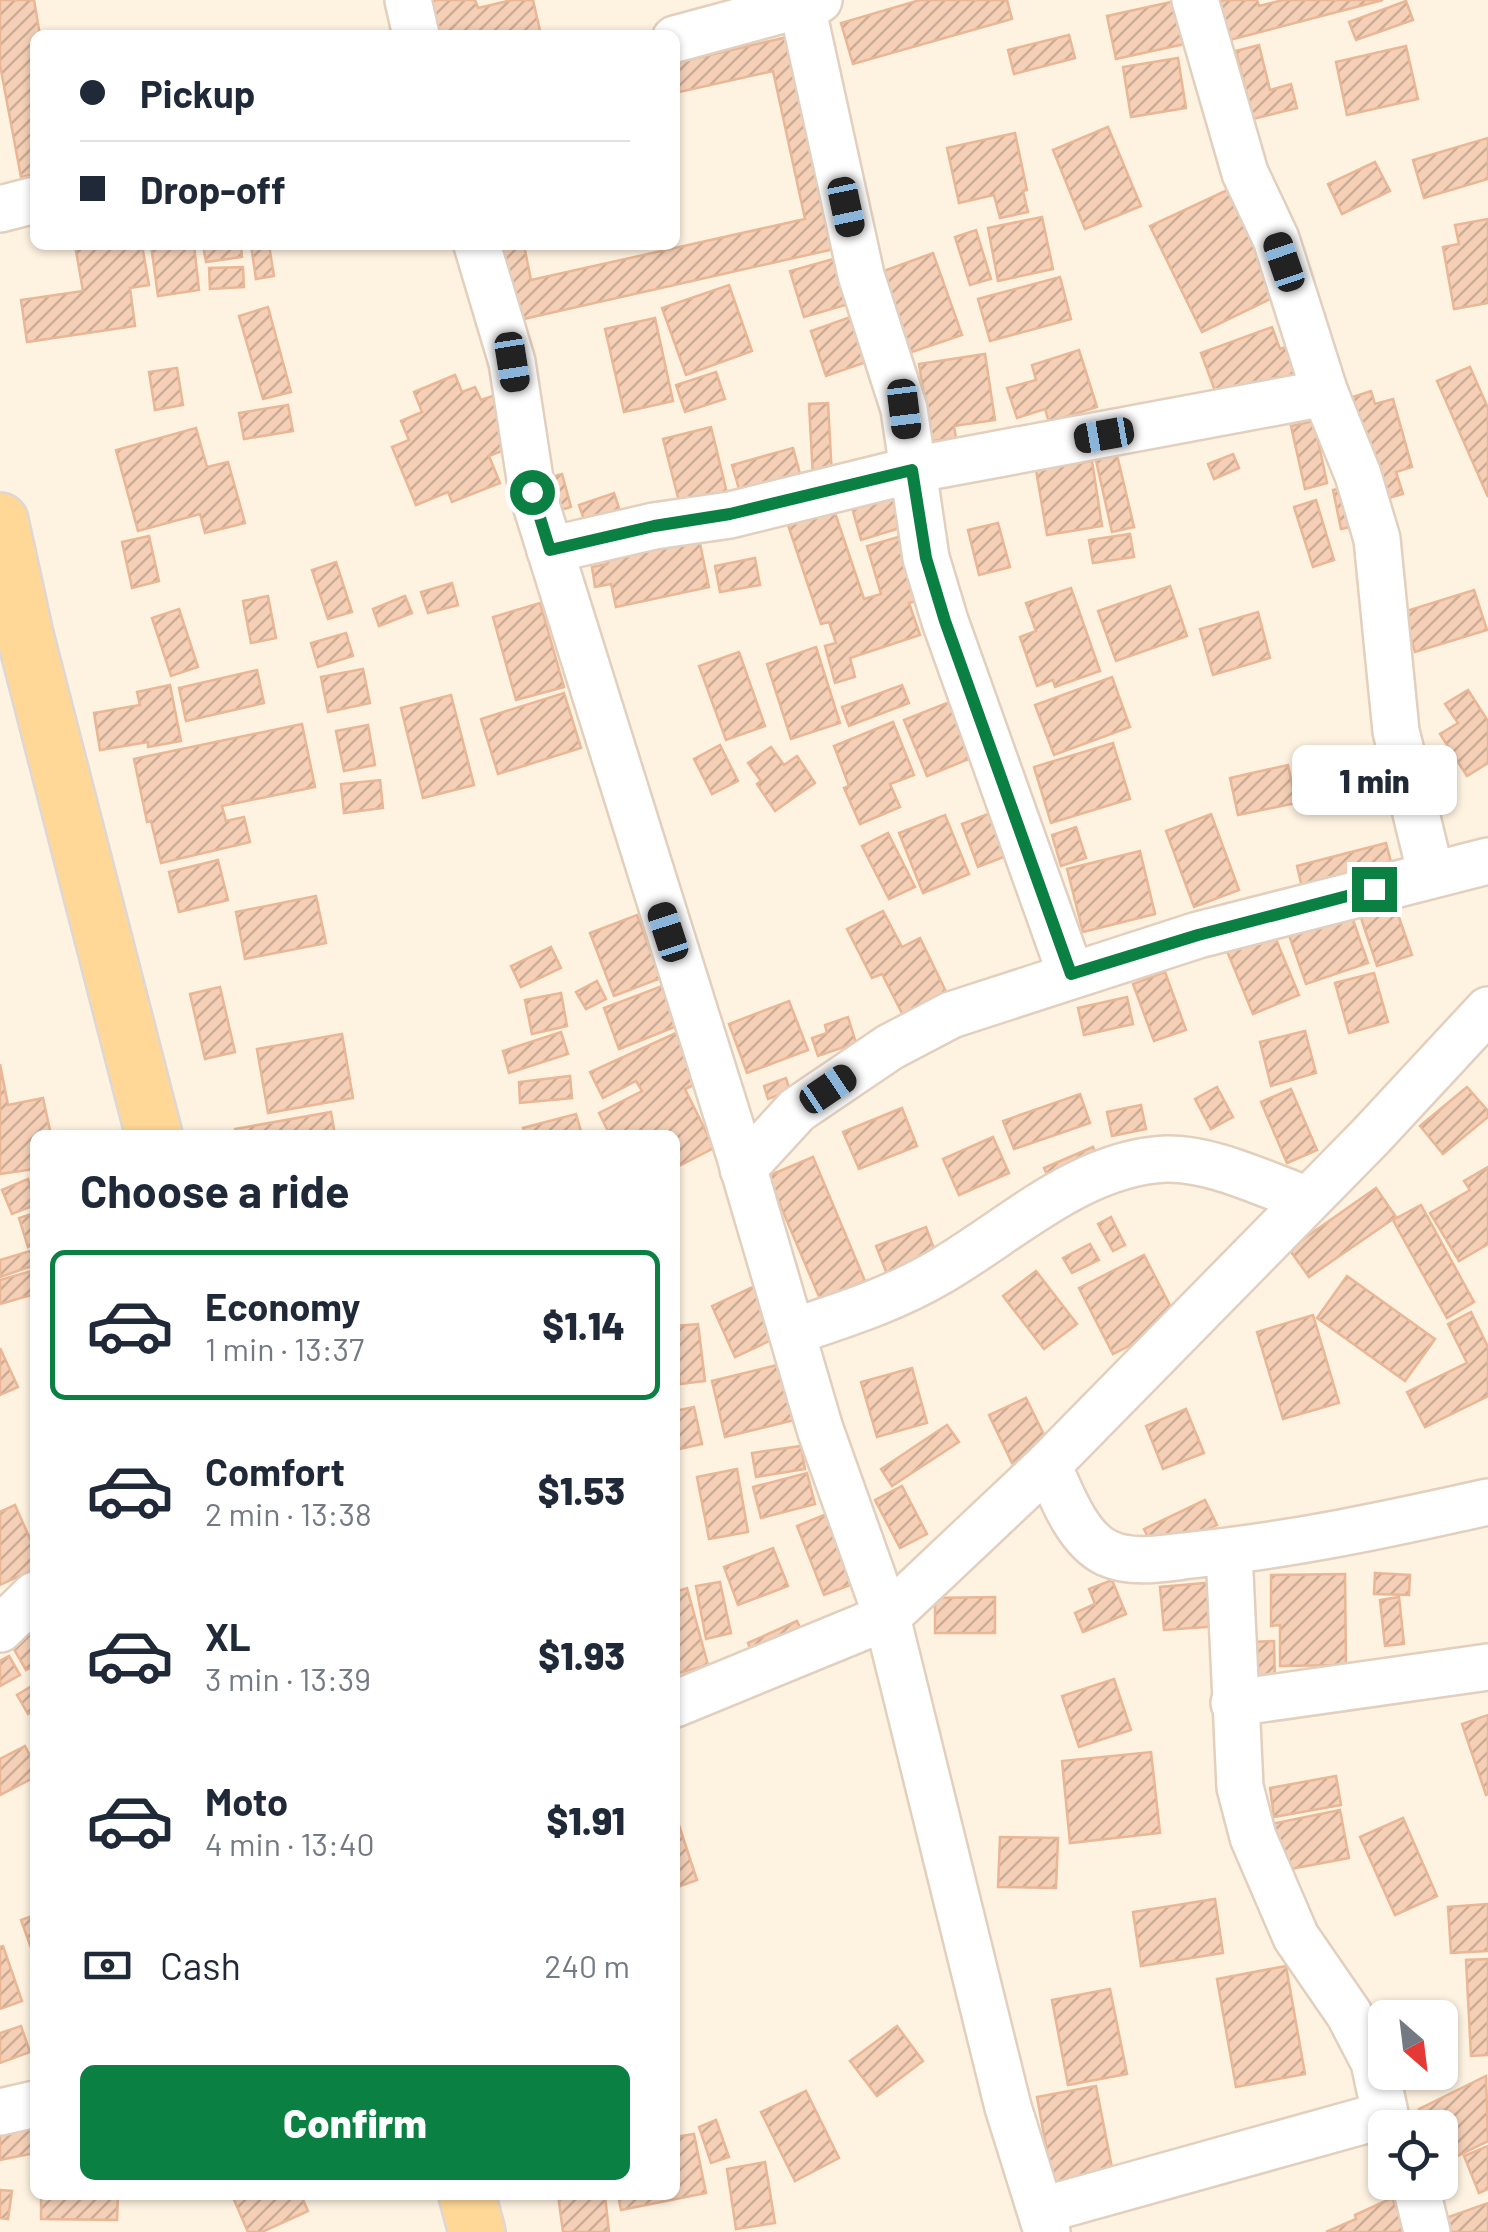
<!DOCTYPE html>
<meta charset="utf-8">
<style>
body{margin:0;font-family:Barlow,sans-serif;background:#f6f6f7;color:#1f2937;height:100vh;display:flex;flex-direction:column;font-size:38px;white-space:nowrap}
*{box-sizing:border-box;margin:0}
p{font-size:32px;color:#747a83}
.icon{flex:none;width:55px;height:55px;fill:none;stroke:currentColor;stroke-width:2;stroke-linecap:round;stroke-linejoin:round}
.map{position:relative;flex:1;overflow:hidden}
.details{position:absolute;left:30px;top:1130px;width:650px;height:1070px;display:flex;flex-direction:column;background:#fff;border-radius:15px;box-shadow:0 2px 8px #0004}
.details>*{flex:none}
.top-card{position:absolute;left:30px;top:30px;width:650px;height:220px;border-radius:15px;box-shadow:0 2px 8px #0004;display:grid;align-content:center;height:220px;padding:0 50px;background:#fff}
.needle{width:65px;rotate:152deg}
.fabs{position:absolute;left:1368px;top:2000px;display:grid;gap:20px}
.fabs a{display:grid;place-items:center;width:90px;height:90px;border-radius:15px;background:#fff;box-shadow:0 2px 8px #0004;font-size:50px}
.end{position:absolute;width:45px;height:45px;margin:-22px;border:12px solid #0b8043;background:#fff;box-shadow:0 0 0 5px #fff}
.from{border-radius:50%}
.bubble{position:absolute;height:70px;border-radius:15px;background:#fff;box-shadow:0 2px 8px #0004;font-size:32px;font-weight:800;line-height:70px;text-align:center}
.car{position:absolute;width:30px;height:60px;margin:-30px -15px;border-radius:12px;box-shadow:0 0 8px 2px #0007;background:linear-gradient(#222 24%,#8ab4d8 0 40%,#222 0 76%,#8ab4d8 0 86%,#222 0)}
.top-card b{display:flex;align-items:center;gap:35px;height:95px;font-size:38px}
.top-card b+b{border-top:2px solid #e0e1e3}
.top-card i{width:25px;height:25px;background:#1f2937}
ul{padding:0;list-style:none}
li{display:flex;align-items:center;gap:30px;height:150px;margin:0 20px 15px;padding:0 30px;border:5px solid transparent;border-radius:15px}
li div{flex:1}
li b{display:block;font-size:38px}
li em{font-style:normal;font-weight:800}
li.active{border-color:#0b8043}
li>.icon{width:90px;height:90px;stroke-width:1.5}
h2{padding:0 50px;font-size:45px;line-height:120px}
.pay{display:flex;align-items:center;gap:25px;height:110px;padding:0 50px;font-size:38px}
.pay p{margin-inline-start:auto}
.action{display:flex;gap:20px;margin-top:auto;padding:20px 50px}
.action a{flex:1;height:115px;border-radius:15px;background:#0b8043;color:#fff;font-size:40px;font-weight:800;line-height:115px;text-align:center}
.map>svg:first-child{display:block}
</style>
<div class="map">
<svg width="1488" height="2232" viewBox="0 0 1488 2232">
<defs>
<pattern id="building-hatch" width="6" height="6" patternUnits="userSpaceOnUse" patternTransform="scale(2.5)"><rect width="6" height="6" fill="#f5d0b7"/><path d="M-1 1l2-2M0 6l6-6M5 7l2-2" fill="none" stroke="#cbac97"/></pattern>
</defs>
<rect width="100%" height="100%" fill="#fef3e1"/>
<g fill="url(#building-hatch)" stroke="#e9b696" stroke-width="2.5">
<path d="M0,0H34L40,35H35V174L21,177L0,65Z"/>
<path d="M416,0H475L478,8L512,0H533L541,35H425Z"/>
<path d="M920,0H1007L1012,19L853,64L841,23Z"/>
<path d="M1180,0L1189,43L1116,59L1107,16Z"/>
<path d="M1225,0H1257L1259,6L1283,0H1383L1226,41L1216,3Z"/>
<path d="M1406,1L1413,20L1356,40L1349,22Z"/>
<path d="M796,35L843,247L515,321L499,245H524L531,280L805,219L773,71L675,93V63Z"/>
<path d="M1069,35L1075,58L1014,74L1008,50Z"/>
<path d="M1259,45L1270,90L1291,84L1297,108L1253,119L1236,51Z"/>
<path d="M1406,46L1418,99L1347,115L1336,62Z"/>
<path d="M1178,58L1186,108L1131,117L1123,67Z"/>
<path d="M1108,127L1141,206L1085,229L1053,150Z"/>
<path d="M1015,133L1027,190L1023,191L1028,212L1000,218L994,195L959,203L947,148Z"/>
<path d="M1488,138V179L1424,198L1413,160Z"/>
<path d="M1375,162L1390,191L1342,214L1328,184Z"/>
<path d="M1236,186L1287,291L1202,332L1150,226Z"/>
<path d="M1042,217L1053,269L998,281L988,228Z"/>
<path d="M1488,219V303L1454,309L1443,247L1459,244L1455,225Z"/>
<path d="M976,230L991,279L970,285L955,237Z"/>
<path d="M75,245H142L149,285L130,288L135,326L27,342L21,300L83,291Z"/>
<path d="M151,245H194L199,290L158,296Z"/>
<path d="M203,245H241L242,257L206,262Z"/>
<path d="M251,245H269L274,276L256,279Z"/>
<path d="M933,253L962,335L909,353L881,272Z"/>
<path d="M844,256L856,302L804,317L790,271Z"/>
<path d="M243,267L244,287L210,289L209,268Z"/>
<path d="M1060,277L1071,319L990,341L978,299Z"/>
<path d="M729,285L752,351L686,375L662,308Z"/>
<path d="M268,307L291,392L263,399L239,316Z"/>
<path d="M856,315L872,360L826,376L811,331Z"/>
<path d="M655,318L673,401L624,412L605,329Z"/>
<path d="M1272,327L1280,349L1300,342L1313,378L1283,389L1278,377L1218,399L1201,353Z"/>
<path d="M1079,350L1097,407L1049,422L1045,409L1017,418L1007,388L1036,380L1032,365Z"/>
<path d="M985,354L995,420L954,426L956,438L931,441L919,364Z"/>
<path d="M1470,367L1488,408V497L1437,381Z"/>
<path d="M177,368L183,405L155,410L149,372Z"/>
<path d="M716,372L725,399L685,412L676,385Z"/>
<path d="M455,375L462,392L475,387L481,400L504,392L524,442L489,456L500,483L452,502L448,492L416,505L392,447L409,440L401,421L422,412L414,392Z"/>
<path d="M1371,391L1375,404L1393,399L1412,467L1396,472L1403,494L1375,502L1343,400Z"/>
<path d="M828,403L832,477L813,478L809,404Z"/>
<path d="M288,405L293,431L244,439L239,413Z"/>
<path d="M1314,421L1327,483L1305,489L1291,426Z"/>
<path d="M711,427L727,493L680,505L663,439Z"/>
<path d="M196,428L207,467L228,462L245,523L205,533L200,514L138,531L116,450Z"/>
<path d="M1114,442L1134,527L1112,532L1093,447Z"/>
<path d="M793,448L804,489L744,506L732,465Z"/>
<path d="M1233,454L1239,468L1214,479L1208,464Z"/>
<path d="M1092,461L1102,526L1047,535L1036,470Z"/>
<path d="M562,474L571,507L547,514L537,481Z"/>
<path d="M1357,485L1365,524L1341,529L1333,490Z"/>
<path d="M899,486L910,525L861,540L850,500Z"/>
<path d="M614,493L624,523L589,535L579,505Z"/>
<path d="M1316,500L1334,560L1313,567L1294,507Z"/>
<path d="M834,510L864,599L881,594L867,546L905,535L924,599L909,603L920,635L850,658L855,677L835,683L825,646L836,643L829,622L821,624L788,525Z"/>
<path d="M998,523L1010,567L979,575L968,530Z"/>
<path d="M697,529L709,587L616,607L611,584L595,587L592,567L607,564L604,549Z"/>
<path d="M1130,534L1134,557L1093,563L1089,540Z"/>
<path d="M149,536L159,581L132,588L122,542Z"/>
<path d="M755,558L760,585L720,592L715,566Z"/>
<path d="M336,562L352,612L328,619L312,570Z"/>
<path d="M452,583L458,605L428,613L421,592Z"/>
<path d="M1170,586L1187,636L1116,661L1098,611Z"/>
<path d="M1071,588L1100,671L1055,687L1053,680L1037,686L1020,637L1036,631L1026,603Z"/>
<path d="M1474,590L1487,630L1415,652L1403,612Z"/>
<path d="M268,596L276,638L251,643L243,601Z"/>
<path d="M405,596L412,613L379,626L373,609Z"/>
<path d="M540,603L564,687L516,700L493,617Z"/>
<path d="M179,609L198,667L171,676L152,618Z"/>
<path d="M1258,612L1270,658L1213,675L1200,629Z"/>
<path d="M346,633L353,656L318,667L311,643Z"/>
<path d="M816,647L840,723L791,739L767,664Z"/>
<path d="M739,652L765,726L726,740L699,666Z"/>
<path d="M363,669L370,703L328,712L321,677Z"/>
<path d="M257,670L264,703L186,721L179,688Z"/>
<path d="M1112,677L1130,727L1054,755L1035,705Z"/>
<path d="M170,685L181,741L148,747V742L100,750L94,713L140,705L137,692Z"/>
<path d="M902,685L909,703L849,726L842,707Z"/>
<path d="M1468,690L1488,721V763L1467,776L1440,734L1458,723L1445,704Z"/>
<path d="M564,693L581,748L498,774L481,719Z"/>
<path d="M451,695L474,785L423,798L401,708Z"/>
<path d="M957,699L981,754L927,776L904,720Z"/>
<path d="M893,722L914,775L890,784L900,807L860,824L844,788L849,786L834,746Z"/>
<path d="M302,724L315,787L222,806L226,821L244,817L250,842L161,863L151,821L147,822L134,759Z"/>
<path d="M368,725L375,765L344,771L336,731Z"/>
<path d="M1113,743L1130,799L1051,823L1034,767Z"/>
<path d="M720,745L738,781L712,794L694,759Z"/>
<path d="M771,747L784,765L797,756L815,783L775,811L757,784L761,781L748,763Z"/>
<path d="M1288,765L1296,803L1238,815L1230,778Z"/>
<path d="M380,780L383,808L344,813L341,784Z"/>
<path d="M998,810L1014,853L978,867L962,824Z"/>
<path d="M1211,814L1239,890L1194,907L1166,831Z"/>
<path d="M945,815L969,874L923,893L899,833Z"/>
<path d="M1076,827L1086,858L1061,866L1052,835Z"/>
<path d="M888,833L915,887L889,899L862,846Z"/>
<path d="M1386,843L1394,873L1304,896L1297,866Z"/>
<path d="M1140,851L1155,914L1083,932L1067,869Z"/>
<path d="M218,860L228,900L179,912L169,872Z"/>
<path d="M316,896L326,943L245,959L236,912Z"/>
<path d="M1394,903L1412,955L1377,966L1360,915Z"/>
<path d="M883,911L902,947L920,938L950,1000L906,1021L882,974L872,978L847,929Z"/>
<path d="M1351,914L1368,963L1306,984L1289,935Z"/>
<path d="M637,915L661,978L614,996L590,933Z"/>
<path d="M1273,932L1299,995L1253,1014L1227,951Z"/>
<path d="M551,947L561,968L521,987L511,966Z"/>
<path d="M1165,972L1186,1030L1154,1041L1133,984Z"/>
<path d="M1374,973L1388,1022L1349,1033L1335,983Z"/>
<path d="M597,981L606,999L586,1009L576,992Z"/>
<path d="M662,986L677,1026L619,1049L604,1008Z"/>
<path d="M220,987L235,1052L205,1059L190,994Z"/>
<path d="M561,993L567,1026L532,1034L525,1000Z"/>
<path d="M1127,997L1133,1024L1084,1035L1078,1008Z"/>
<path d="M789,1001L808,1050L747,1073L729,1024Z"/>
<path d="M848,1017L856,1043L818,1056L812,1038L827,1033L825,1025Z"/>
<path d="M1305,1031L1316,1073L1271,1086L1260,1042Z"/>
<path d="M561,1032L568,1054L509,1073L503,1051Z"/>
<path d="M676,1033L700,1082L685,1089L714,1148L675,1168V1135H610L599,1113L642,1091L636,1081L603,1098L590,1072Z"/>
<path d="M342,1034L353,1098L268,1113L257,1049Z"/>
<path d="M0,1064L8,1105L43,1098L51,1135H35L32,1141L35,1169L0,1174Z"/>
<path d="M570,1076L572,1098L520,1103L519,1082Z"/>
<path d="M786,1078L790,1091L768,1099L764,1086Z"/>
<path d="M1217,1087L1233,1117L1211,1129L1195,1099Z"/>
<path d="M1467,1087L1488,1111V1117L1443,1154L1420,1126Z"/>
<path d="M1291,1089L1317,1150L1287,1163L1261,1102Z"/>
<path d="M1080,1094L1090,1123L1014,1149L1003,1121Z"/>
<path d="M1141,1105L1146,1129L1112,1136L1107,1112Z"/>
<path d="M902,1108L917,1146L859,1169L843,1132Z"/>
<path d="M331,1112L335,1135H236L235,1129Z"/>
<path d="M576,1114L582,1135H525L523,1128Z"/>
<path d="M993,1137L1009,1173L959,1195L943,1159Z"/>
<path d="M1093,1147L1102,1167L1053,1188L1044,1168Z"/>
<path d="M813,1157L865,1281L820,1299L768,1176Z"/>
<path d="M1488,1167V1244L1459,1261L1430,1213L1470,1190L1464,1181Z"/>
<path d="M28,1179L35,1205L12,1214L2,1190Z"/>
<path d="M1376,1188L1396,1217L1309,1277L1289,1249Z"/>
<path d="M1421,1205L1474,1302L1447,1318L1393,1220Z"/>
<path d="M35,1213V1244L28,1247L19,1218Z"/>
<path d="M1111,1217L1125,1245L1113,1251L1098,1224Z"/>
<path d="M926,1227L940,1265L891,1284L876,1246Z"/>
<path d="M1090,1244L1099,1260L1072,1273L1063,1258Z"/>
<path d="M30,1251L35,1265L0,1277V1260Z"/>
<path d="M1144,1255L1178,1321L1113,1354L1079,1288Z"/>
<path d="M35,1270V1294L0,1304V1280Z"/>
<path d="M1036,1271L1077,1324L1044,1349L1003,1296Z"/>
<path d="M1347,1276L1435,1339L1405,1381L1317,1318Z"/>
<path d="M755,1286L778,1337L735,1357L712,1306Z"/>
<path d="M1471,1312L1488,1347V1396L1425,1427L1407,1392L1467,1363L1448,1324Z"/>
<path d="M1313,1315L1339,1403L1283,1419L1257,1332Z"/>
<path d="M698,1324L705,1381L680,1384L675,1326Z"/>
<path d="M0,1348L18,1387L0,1395Z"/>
<path d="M781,1364L794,1420L725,1437L712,1381Z"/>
<path d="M912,1368L927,1423L877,1437L861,1382Z"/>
<path d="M1026,1398L1049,1445L1012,1463L989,1415Z"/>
<path d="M694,1407L702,1444L675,1450V1411Z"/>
<path d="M1186,1409L1204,1453L1163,1469L1146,1426Z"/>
<path d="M947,1425L959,1442L892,1486L881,1469Z"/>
<path d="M801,1446L805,1469L756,1477L752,1453Z"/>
<path d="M737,1469L748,1532L709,1539L697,1477Z"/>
<path d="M807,1473L815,1504L761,1518L753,1487Z"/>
<path d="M902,1486L927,1534L900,1548L875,1500Z"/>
<path d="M1205,1500L1217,1525L1156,1554L1144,1529Z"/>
<path d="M15,1505L35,1550V1569L0,1585V1512Z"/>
<path d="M842,1508L869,1578L824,1595L797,1526Z"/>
<path d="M773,1548L788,1586L738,1605L724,1567Z"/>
<path d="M1375,1573L1410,1575L1409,1595L1374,1594Z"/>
<path d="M1345,1574L1346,1665L1280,1666V1625L1271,1626V1575Z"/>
<path d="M1112,1580L1126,1614L1083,1632L1075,1613L1095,1604L1089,1589Z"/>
<path d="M720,1582L731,1633L706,1639L696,1586Z"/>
<path d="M1216,1582L1220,1626L1164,1630L1160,1587Z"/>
<path d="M687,1588L708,1665L675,1674V1592Z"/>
<path d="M995,1597V1633H935V1598Z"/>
<path d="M1399,1597L1404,1644L1385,1646L1380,1600Z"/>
<path d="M797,1621L805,1638L756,1661L748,1643Z"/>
<path d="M35,1623V1665L26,1670L8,1639Z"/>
<path d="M1274,1641L1275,1684L1255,1685L1254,1642Z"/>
<path d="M9,1656L20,1675L0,1686V1661Z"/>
<path d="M1114,1679L1131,1730L1079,1747L1062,1696Z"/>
<path d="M35,1684V1709L28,1714L17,1695Z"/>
<path d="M1488,1715V1794L1486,1795L1462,1724Z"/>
<path d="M25,1746L35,1765V1777L0,1795V1759Z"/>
<path d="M1151,1752L1160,1833L1070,1843L1062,1761Z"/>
<path d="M1336,1776L1341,1805L1274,1817L1270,1788Z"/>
<path d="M1340,1810L1349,1858L1280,1871L1271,1824Z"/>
<path d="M675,1813L697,1880L675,1888Z"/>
<path d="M1403,1818L1437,1896L1395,1915L1360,1837Z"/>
<path d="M1000,1837L1058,1838L1056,1888L998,1887Z"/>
<path d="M1215,1899L1223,1953L1141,1966L1133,1912Z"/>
<path d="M1488,1904V1951L1451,1953L1448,1907Z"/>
<path d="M35,1915V1959L21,1920Z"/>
<path d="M3,1946L22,2001L0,2009V1947Z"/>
<path d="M1488,1959V2055L1471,2056L1466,1960Z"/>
<path d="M1286,1966L1305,2074L1236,2087L1217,1979Z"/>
<path d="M1110,1989L1127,2074L1068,2085L1052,2000Z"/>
<path d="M21,2026L30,2052L0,2063V2033Z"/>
<path d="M897,2026L923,2061L877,2096L850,2061Z"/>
<path d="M1486,2076L1488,2141L1445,2162L1440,2151V2128H1429L1419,2109Z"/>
<path d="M1096,2086L1115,2183L1055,2195L1037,2097Z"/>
<path d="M806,2091L839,2158L795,2181L761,2112Z"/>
<path d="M35,2116V2153L0,2160V2122Z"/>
<path d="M716,2120L729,2157L711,2163L699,2127Z"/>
<path d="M694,2134L706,2193L621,2210L618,2195H675V2137Z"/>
<path d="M1488,2146V2189L1479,2193L1464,2156Z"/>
<path d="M765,2162L775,2223L736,2229L727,2169Z"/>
<path d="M0,2190L12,2191L8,2219L0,2218Z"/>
<path d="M41,2195H118L117,2220L41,2219Z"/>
<path d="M232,2195H301L308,2211L262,2232H248Z"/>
<path d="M558,2195H605L609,2232H563Z"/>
<path d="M1392,2198L1407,2232H1326L1356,2219L1355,2215Z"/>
<path d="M1488,2203V2232H1448L1443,2219Z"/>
</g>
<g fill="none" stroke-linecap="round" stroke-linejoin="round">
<g stroke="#e3cfbd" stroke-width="50">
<g id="minor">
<path d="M408,0L416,35"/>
<path d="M1195,0L1245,173L1276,239L1325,393L1358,475L1377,539L1396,731L1431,875"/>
<path d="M802,6L861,275L904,409L926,558L945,621L1071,975"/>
<path d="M675,39L819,0"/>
<path d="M0,209L35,200"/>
<path d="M477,245L512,362L532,492L739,1153L820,1429L887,1617L1008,2107L1047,2232"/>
<path d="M550,550L654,526L730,515L912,470L1325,393"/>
<path d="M743,1169L797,1110L890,1047L951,1015L1198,935L1488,861"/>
<path d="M792,1332C843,1315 894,1299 941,1271C1011,1230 1080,1163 1166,1159C1212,1158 1263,1184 1306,1199"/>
<path d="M1048,1465C1061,1494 1077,1539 1107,1553C1133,1565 1165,1558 1192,1555C1292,1545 1390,1524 1488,1502"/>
<path d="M1229,1552L1240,1787L1253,1837L1296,1937L1349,2014L1374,2062L1387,2123"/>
<path d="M0,1629L35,1595"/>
<path d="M1234,1703L1488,1667"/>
<path d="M675,1704L887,1617L1048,1465L1371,1136L1488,1010"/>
<path d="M0,2112L35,2104"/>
<path d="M1415,2182L1427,2232"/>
<path d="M1043,2210L1366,2120L1387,2123L1392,2128"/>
</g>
</g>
<g stroke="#ded7d3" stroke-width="60">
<g id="major">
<path d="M0,521L25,635L154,1135"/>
<path d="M467,2195L477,2232"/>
</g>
</g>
<use href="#minor" stroke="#fff" stroke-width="45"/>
<use href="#major" stroke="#ffd897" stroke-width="55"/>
</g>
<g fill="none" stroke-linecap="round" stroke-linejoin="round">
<path stroke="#0b8043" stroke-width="12" d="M532,492L550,550L654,526L730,514L912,470L926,558L945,621L1071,974L1198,935L1374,889"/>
</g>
</svg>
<div class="fabs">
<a><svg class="needle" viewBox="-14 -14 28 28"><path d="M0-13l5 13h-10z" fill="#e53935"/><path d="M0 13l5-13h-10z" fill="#747a83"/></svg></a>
<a><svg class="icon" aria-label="locate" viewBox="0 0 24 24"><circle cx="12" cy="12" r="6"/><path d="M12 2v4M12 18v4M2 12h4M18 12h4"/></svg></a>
</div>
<i class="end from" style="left:532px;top:492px"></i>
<i class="end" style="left:1374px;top:889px"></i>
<div class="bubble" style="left:1292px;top:745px;width:165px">1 min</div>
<i class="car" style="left:846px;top:207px;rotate:168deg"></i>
<i class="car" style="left:1284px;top:262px;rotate:341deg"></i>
<i class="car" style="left:512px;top:362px;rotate:171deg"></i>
<i class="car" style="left:904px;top:409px;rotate:173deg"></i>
<i class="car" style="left:1104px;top:435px;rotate:260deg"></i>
<i class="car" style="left:668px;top:932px;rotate:342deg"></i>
<i class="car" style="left:828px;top:1089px;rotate:56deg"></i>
<div class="top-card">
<b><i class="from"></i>Pickup</b>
<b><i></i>Drop-off</b>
</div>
<section class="details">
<h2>Choose a ride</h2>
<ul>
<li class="active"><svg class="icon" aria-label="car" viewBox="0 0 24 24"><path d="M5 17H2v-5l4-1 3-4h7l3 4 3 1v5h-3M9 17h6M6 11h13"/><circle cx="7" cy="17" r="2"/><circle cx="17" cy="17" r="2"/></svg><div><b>Economy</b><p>1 min · 13:37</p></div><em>$1.14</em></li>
<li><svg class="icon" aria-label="car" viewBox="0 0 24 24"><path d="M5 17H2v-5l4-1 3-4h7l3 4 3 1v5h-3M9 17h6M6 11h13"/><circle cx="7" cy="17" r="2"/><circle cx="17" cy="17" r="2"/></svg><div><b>Comfort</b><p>2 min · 13:38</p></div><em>$1.53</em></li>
<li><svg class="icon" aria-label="car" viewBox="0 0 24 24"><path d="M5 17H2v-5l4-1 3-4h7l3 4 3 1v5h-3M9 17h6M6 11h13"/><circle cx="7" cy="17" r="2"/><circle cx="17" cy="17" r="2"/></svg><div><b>XL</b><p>3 min · 13:39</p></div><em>$1.93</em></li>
<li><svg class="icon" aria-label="car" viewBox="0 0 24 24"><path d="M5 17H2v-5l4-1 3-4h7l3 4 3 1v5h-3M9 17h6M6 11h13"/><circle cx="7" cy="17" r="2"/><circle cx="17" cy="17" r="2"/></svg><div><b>Moto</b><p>4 min · 13:40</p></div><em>$1.91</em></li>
</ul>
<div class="pay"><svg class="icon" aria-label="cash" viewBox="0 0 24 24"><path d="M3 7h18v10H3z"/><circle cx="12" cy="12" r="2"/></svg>Cash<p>240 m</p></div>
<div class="action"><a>Confirm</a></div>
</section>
</div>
